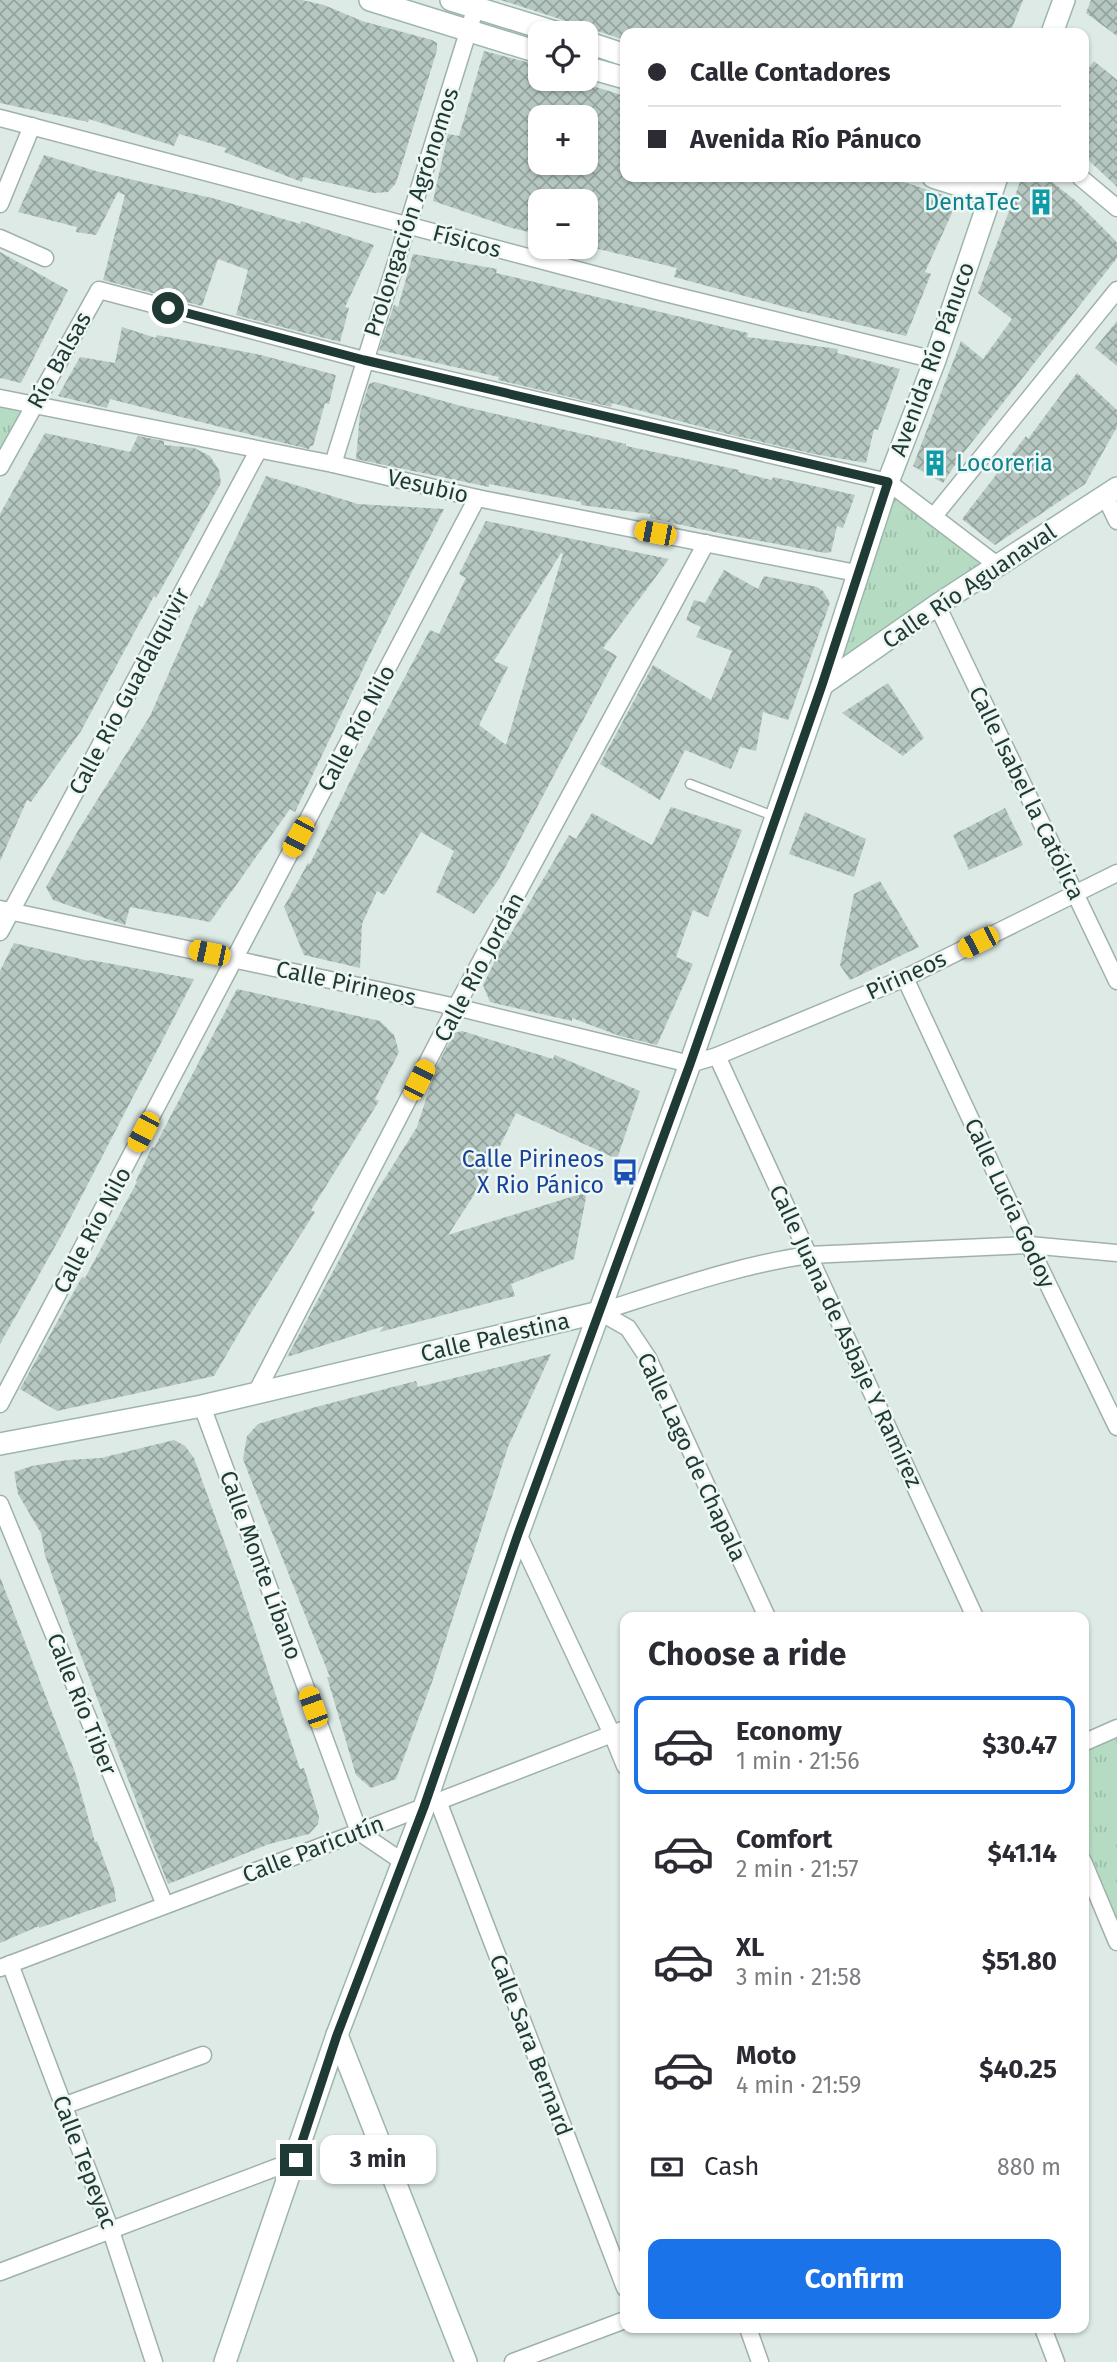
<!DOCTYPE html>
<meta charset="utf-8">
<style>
body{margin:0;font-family:"Fira Sans",sans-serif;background:#f7f7f7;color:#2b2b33;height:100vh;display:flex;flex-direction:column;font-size:26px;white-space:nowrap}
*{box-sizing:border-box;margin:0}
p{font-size:23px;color:#7c7c81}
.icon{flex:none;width:38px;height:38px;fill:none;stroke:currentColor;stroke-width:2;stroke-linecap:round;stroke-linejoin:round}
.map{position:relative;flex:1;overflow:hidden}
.details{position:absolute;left:620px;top:1612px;width:469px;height:721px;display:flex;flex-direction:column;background:#fff;border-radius:14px;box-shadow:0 2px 5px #0004}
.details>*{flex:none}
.banner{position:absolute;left:620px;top:28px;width:469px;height:154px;border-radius:14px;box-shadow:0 2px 5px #0004;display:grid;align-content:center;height:154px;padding:0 28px;background:#fff}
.controls{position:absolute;left:528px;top:21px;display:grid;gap:14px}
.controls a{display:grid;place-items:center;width:70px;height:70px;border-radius:14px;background:#fff;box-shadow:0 2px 5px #0004;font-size:35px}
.end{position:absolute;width:32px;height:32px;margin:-16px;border:9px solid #1f3934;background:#fff;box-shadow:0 0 0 4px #fff}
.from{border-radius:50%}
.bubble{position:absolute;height:49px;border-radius:14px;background:#fff;box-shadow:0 2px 5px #0004;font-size:23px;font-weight:700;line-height:49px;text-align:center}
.car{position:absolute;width:21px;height:42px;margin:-21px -10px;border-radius:9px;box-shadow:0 0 5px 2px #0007;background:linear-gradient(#f5c518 24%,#345 0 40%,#f5c518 0 76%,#345 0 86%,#f5c518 0)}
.banner b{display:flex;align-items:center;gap:24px;height:66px;font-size:26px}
.banner b+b{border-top:2px solid #e1e1e2}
.banner i{width:18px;height:18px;background:#2b2b33}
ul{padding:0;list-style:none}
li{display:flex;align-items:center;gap:21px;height:98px;margin:0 14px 10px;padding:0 14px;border:4px solid transparent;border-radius:14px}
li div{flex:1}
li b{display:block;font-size:26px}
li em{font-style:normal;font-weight:700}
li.current{border-color:#1a73e8}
li>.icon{width:63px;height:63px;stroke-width:1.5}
h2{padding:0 28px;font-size:32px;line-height:84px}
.pay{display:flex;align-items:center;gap:18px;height:77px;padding:0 28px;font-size:26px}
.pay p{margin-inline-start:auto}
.primary-button{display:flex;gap:14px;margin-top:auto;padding:14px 28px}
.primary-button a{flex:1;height:80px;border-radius:14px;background:#1a73e8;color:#fff;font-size:28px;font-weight:700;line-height:80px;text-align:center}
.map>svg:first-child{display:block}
</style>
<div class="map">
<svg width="1117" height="2362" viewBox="0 0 1117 2362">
<defs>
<pattern id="park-tufts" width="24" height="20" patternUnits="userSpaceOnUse" patternTransform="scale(1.75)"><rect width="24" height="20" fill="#b5dcc2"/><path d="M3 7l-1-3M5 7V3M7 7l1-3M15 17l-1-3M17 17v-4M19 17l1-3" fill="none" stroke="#9bbea7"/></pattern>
<pattern id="building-cross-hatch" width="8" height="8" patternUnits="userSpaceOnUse" patternTransform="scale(1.75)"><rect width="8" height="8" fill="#b6c7c1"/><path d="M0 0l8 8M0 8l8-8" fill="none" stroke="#93a39e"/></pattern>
</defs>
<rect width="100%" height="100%" fill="#ddeae5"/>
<g fill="url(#park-tufts)">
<path d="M0,399L33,406L0,468Z"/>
<path d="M888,482L997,565L822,685Z"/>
<path d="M1117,1726V1942L1083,1861V1742Z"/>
</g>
<path fill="#b5dcc2" d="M1117,1757V1822L1094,1766Z"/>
<g fill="url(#building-cross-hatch)" fill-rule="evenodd">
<path d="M0,0H302L324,5L362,21L432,40L437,43V50L396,183L388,192L374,193L303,177L302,182L224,152L226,148L179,134L174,146L89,119L88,122L0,103Z"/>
<path d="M501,0H1023L1010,33H625V40Z"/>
<path d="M1091,0H1117V36L1086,13Z"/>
<path d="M484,51L541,66V79H570L625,96V177H889L958,200L925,272L931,274L906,336L800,311L674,277L677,268L586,246V201H541V235L512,228L433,201L448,134L459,136ZM541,117H586V163H541Z"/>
<path d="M1094,61L1117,80V187L1083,155V76Z"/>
<path d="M44,155L99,172L216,199L300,224L301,221L374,245L345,307L349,308L340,342L236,315L248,270L218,259L202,306L103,280L125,195L118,192L96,235L76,232L77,227L18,212Z"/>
<path d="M1022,177H1046L1076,201L1115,240L1117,243V258L961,456L943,483L913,466L961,341L983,359L1012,319L978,293Z"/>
<path d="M0,252L68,290L21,383L0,378Z"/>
<path d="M413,254L497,269L496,273L748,333L747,337L838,349L837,353L900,369L878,430L874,429L866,463L814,454L728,434L612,403L611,407L549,392L498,380L499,377L379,350L394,305L398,307Z"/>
<path d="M1117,321V366L1095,348Z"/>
<path d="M122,327L156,338L157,335L261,355L336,375L329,404L325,403L313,446H310L309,449L288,444L110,399L107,408L58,396L80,357L115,363Z"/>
<path d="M1077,373L1117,410V427L1085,484L995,545L962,519L1026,436L1028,439Z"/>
<path d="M375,382L461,406L626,444V446L739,470L738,472L772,480L773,477L855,495L843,528L837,526L831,552L825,553L723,534L650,518V514L581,505V502L489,484V487L356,459L360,413L369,384Z"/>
<path d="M45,433L130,452L138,436L164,441V445L194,448L210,456L219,470L221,483L156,598L154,596L81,731L31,802L27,800L0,861V514Z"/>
<path d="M266,476L358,504L444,509L372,650L295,812L290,809L210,922L130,907L125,925L53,900L46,887L79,829L150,716L199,605L202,608Z"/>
<path d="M486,521L669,559L603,648L617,656L499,879L474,914L436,892L454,851L421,832L384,895L377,891L362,924L360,968L304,955L284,907L308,863L310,864L360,761L430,630L439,634L466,578L459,574ZM561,553L563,554L506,745L479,725L508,667L494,661Z"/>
<path d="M724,570L758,589L764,576L817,587L823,591L830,603L788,720L763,712L756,751L740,747L731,769L685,750L660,800L600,764L653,665L711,700L732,651L696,637L701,627L686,620L694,600L705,603Z"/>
<path d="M888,683L924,738L903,756L842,713Z"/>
<path d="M671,807L742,830L708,917L693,910L676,957L693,964L657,1045L620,1036L572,1018V1021L490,1002L483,985L504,943L505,944L569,835L576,839L592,813L652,845Z"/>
<path d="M1005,808L1023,845L969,870L953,835Z"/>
<path d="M805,812L866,839L854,877L789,854Z"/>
<path d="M880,881L919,947L850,980L840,965L854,894Z"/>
<path d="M14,943L89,961L90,960L194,979L62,1234L0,1344V971Z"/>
<path d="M237,989L380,1021L394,1035L399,1052L375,1099L379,1101L311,1210L315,1212L249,1316L214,1376L57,1411L20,1389L82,1277L85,1278L137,1182L136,1181L152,1147L154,1148Z"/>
<path d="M462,1031L553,1059L555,1055L640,1091L617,1159L516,1113L483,1181L448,1235L587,1192L574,1259L511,1284L515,1296L380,1332L384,1326L287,1357L373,1197L417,1127L436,1068L454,1033Z"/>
<path d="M551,1354L508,1447L432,1682L396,1779L371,1788L356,1775L327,1677H330L251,1480L243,1459L247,1436L258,1424L312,1408L416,1381L418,1387Z"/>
<path d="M174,1440L185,1446L194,1458L238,1580L300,1769L304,1768L319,1817L318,1824L309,1834L269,1844L168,1884L75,1640L45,1555L41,1533L18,1494L14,1472L32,1466L68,1460L101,1458Z"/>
<path d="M0,1577L76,1775L95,1842L97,1841L114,1887L116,1901L39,1928V1926L0,1943Z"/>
</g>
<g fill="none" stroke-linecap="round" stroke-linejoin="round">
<g stroke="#a0b1ac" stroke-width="11">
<path id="lane" d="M690,784L776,817"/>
</g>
<g stroke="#a0b1ac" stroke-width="19">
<g id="street">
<path d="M0,118L661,292L935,360"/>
<path d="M1080,177L1117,208"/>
<path d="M0,204L32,126"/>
<path d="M0,238L45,258"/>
<path d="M0,398L333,464L477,498L856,573"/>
<path d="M333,464L478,0"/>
<path d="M0,467L99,290L364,360L888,482L997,565"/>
<path d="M1105,496L1117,521"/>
<path d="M934,516L1117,290"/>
<path d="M937,605L1117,981"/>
<path d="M0,909L456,1007L690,1064L717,1056L905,978L1117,873"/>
<path d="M0,932L258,451"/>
<path d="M905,978L1029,1245L1117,1427"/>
<path d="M717,1056L975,1617"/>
<path d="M600,1312C669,1290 738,1265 809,1255L1029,1245L1117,1253"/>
<path d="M600,1312L628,1328L648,1358L767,1617"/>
<path d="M256,1393L456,1007L706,543"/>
<path d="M0,1404L477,498"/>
<path d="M202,1406L359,1832L403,1862"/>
<path d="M0,1504L165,1905"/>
<path d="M518,1534L612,1734L625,1766"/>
<path d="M1083,1743L1117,1728"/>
<path d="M438,1801L625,2288"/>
<path d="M1083,1861L1117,1942"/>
<path d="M10,1964L111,2231L154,2362"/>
<path d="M0,1968L359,1832L625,1729"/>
<path d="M63,2106L203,2055"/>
<path d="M0,2272L296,2160"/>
<path d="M748,2328L760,2362"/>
<path d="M1043,2328L1056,2362"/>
<path d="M513,2362L625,2320"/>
</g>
</g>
<g stroke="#9cb6ae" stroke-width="24">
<g id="secondary">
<path d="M370,0L541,53"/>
<path d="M451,0L558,33"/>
<path d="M1052,33L1064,0"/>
<path d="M586,42L625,55"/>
<path d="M586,67L625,78"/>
<path d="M933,177L990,195"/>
<path d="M822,685L937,605L1117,488"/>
<path d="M0,1444L202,1406L600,1312"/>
<path d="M337,2035L466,2362"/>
<path d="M225,2362L337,2035L424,1807L518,1534L690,1064L822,685L888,482L935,360L997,177"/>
</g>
</g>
<use href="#lane" stroke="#fff" stroke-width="8"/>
<use href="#street" stroke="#fff" stroke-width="16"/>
<use href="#secondary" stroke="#fff" stroke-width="21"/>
</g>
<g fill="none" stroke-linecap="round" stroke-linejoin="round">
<path stroke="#1f3934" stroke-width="9" d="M168,308L364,360L888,482L822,685L690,1064L518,1534L424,1807L337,2035L296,2160"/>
</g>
<defs>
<g id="building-bare" transform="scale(2.1)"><path d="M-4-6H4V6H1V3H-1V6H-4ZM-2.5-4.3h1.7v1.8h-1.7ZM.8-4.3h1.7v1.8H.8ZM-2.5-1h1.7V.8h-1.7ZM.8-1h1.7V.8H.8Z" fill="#0f9aa8" stroke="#eef7f3" stroke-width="2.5" paint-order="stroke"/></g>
<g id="bus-bare" transform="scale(2.1)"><path d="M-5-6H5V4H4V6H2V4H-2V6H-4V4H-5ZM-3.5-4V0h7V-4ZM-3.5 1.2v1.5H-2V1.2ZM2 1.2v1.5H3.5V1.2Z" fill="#1a4fb4" stroke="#eef7f3" stroke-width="2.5" paint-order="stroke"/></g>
</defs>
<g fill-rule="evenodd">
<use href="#building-bare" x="1041" y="202"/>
<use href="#building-bare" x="935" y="463"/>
<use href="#bus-bare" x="625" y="1172"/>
</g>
<g text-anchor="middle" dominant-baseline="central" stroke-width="5" stroke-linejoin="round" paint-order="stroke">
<g font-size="23" fill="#0d838f" stroke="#eef7f3" text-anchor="end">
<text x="1020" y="202">DentaTec</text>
<text x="956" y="463" text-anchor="start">Locoreria</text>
</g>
<g font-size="23" fill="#1f3934" stroke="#eef7f3">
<text transform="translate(411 212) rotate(-72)">Prolongación Agrónomos</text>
<text transform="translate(467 241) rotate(15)">Físicos</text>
<text transform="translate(932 359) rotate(-70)">Avenida Río Pánuco</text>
<text transform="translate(59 360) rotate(-61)">Río Balsas</text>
<text transform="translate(428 486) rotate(13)">Vesubio</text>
<text transform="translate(969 586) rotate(-34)">Calle Río Aguanaval</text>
<text transform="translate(129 691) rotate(-62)">Calle Río Guadalquivir</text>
<text transform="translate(356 728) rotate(-62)">Calle Río Nilo</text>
<text transform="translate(1027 793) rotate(64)">Calle Isabel la Católica</text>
<text transform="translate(479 967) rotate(-62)">Calle Río Jordán</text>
<text transform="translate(906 975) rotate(-25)">Pirineos</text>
<text transform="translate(346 983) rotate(12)">Calle Pirineos</text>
<text transform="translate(1010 1203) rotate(65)">Calle Lucía Godoy</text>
<text transform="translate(92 1230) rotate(-62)">Calle Río Nilo</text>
<text transform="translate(846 1336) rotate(65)">Calle Juana de Asbaje Y Ramírez</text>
<text transform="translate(495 1337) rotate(-13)">Calle Palestina</text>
<text transform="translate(692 1457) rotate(65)">Calle Lago de Chapala</text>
<text transform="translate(261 1565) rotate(70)">Calle Monte Líbano</text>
<text transform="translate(82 1704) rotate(68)">Calle Río Tiber</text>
<text transform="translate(313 1849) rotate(-21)">Calle Paricutín</text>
<text transform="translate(531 2045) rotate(69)">Calle Sara Bernard</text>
<text transform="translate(85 2162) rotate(69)">Calle Tepeyac</text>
</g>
<g font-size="23" fill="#164399" stroke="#eef7f3" text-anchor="end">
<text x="604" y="1159">Calle Pirineos<tspan x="604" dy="26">X Rio Pánico</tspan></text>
</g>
</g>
</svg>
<div class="controls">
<a><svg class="icon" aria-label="locate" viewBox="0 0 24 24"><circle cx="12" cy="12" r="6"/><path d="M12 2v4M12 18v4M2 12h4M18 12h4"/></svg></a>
<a>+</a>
<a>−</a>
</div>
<i class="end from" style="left:168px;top:308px"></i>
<i class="end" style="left:296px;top:2160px"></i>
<div class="bubble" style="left:320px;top:2135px;width:116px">3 min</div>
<i class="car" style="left:655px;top:533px;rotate:281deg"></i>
<i class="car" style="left:298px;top:837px;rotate:208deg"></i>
<i class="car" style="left:978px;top:942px;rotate:243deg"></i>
<i class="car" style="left:209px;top:953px;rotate:282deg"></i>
<i class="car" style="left:419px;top:1080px;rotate:27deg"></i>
<i class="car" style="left:143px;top:1132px;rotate:208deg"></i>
<i class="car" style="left:313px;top:1707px;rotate:340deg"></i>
<div class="banner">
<b><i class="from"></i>Calle Contadores</b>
<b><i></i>Avenida Río Pánuco</b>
</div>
<section class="details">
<h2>Choose a ride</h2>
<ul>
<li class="current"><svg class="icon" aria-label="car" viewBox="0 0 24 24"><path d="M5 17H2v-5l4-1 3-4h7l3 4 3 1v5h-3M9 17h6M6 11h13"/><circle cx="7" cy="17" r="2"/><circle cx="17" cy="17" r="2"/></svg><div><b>Economy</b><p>1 min · 21:56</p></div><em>$30.47</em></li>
<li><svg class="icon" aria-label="car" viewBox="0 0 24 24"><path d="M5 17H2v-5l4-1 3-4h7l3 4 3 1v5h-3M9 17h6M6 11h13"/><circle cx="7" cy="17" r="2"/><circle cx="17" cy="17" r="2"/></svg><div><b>Comfort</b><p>2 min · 21:57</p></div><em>$41.14</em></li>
<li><svg class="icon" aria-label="car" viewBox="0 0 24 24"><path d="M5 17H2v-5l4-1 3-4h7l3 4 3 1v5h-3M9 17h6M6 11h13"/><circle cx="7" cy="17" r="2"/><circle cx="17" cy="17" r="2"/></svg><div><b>XL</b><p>3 min · 21:58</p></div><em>$51.80</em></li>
<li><svg class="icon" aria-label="car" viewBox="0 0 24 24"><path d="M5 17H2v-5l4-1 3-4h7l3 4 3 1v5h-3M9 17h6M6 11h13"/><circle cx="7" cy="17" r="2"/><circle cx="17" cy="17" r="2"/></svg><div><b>Moto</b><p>4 min · 21:59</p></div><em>$40.25</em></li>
</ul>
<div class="pay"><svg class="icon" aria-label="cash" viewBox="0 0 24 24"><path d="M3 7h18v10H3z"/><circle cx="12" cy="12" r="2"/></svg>Cash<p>880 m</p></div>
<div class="primary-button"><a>Confirm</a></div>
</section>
</div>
